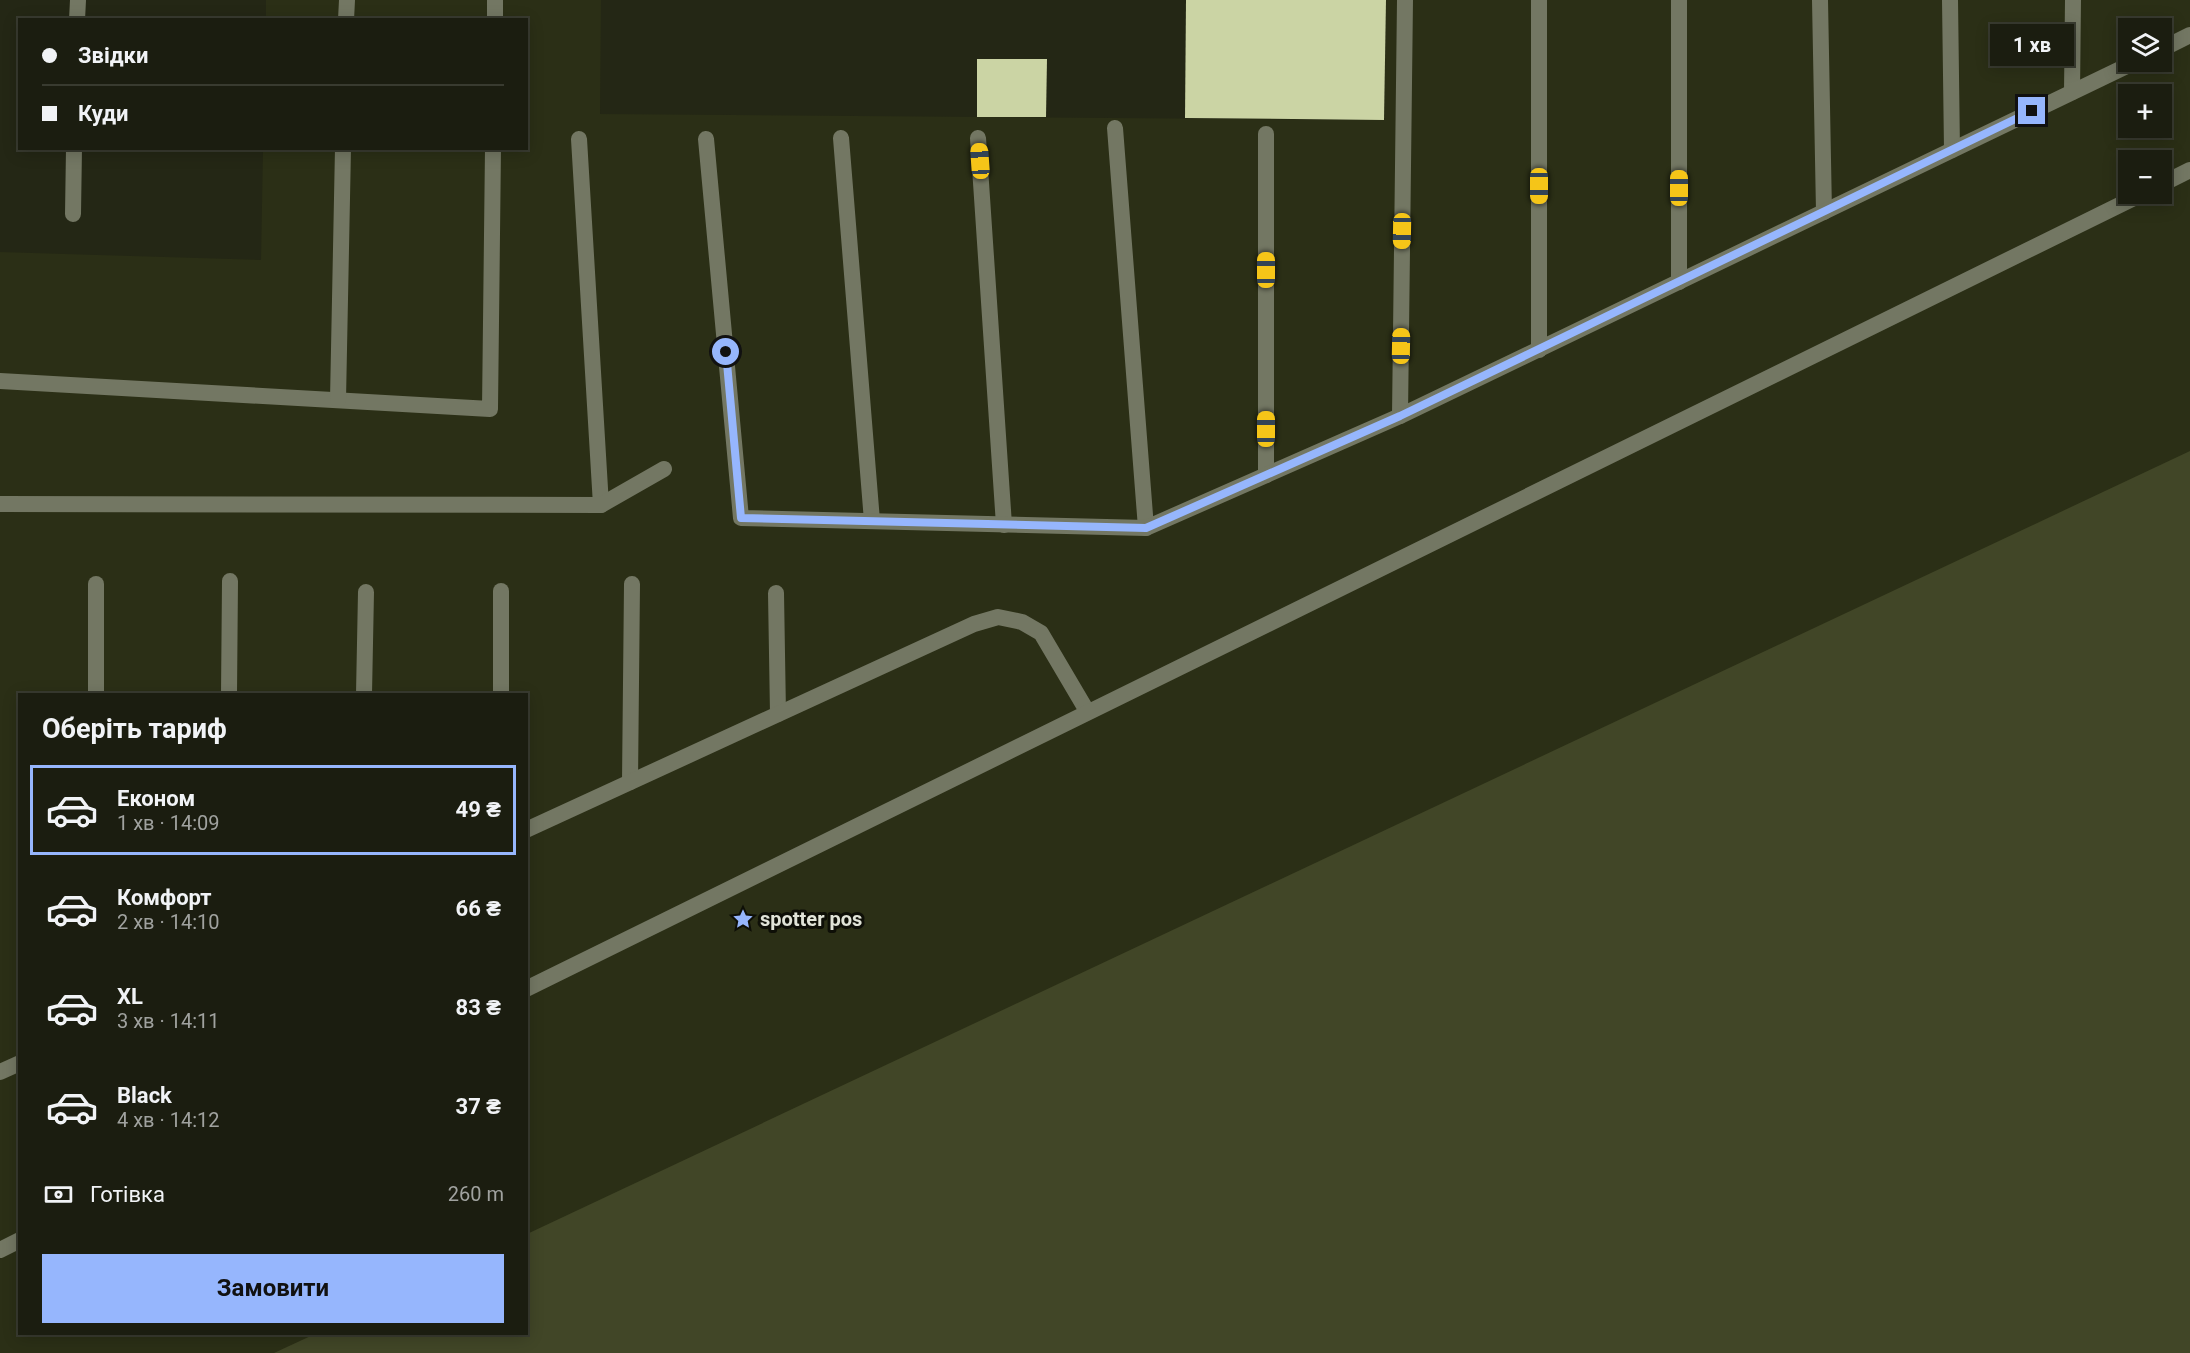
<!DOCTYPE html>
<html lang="uk">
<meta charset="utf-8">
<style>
body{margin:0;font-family:Roboto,sans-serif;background:#242619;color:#f1f3f6;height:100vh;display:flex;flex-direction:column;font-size:22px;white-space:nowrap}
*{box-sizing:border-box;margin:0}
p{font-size:20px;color:#a0a29f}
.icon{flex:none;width:33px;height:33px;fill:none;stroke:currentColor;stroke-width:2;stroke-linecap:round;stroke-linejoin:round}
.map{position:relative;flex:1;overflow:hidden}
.side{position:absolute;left:18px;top:693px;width:510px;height:642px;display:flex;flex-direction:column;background:#1b1d10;border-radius:0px;box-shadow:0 3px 15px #0003,0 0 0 2px #393b30}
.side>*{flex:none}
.hud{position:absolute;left:18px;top:18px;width:510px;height:132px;border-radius:0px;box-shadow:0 3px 15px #0003,0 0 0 2px #393b30;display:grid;align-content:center;height:132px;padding:0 24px;background:#1b1d10}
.tools{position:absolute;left:2118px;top:18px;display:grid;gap:12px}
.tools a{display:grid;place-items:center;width:54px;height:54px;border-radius:0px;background:#1b1d10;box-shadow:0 3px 15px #0003,0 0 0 2px #393b30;font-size:30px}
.end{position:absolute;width:27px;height:27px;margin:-14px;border:8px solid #96b6fd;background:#111;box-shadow:0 0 0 3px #111}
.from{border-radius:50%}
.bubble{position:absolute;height:42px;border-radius:0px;background:#1b1d10;box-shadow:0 3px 15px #0003,0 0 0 2px #393b30;font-size:20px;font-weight:700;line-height:42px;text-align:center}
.car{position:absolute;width:18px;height:36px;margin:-18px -9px;border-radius:8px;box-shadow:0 0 4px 2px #0007;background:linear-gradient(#f5c518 24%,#345 0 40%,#f5c518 0 76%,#345 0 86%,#f5c518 0)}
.hud b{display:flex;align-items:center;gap:21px;height:57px;font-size:22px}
.hud b+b{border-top:2px solid #393b30}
.hud i{width:15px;height:15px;background:#f1f3f6}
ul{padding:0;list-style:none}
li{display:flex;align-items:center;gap:18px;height:90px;margin:0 12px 9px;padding:0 12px;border:3px solid transparent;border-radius:0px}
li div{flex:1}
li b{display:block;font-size:22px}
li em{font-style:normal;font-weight:700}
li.active{border-color:#96b6fd}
li>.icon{width:54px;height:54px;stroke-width:1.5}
h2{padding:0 24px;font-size:27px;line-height:72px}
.pay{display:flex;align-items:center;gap:15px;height:66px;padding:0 24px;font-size:22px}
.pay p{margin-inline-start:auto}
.primary-button{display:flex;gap:12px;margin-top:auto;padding:12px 24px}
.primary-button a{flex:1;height:69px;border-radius:0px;background:#96b6fd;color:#111;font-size:24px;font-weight:700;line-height:69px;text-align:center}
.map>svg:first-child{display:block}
</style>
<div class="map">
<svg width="2190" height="1353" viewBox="0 0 2190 1353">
<rect width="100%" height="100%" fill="#242715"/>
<path fill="#2b2f16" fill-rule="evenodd" d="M266,0H601L600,114L1384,120L1386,0H2190V1353H0V252L261,260L263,149L526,148V20L266,19ZM2128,28H2162V62H2128ZM2128,94H2162V128H2128ZM2128,160H2162V194H2128ZM20,694H526V1334H20Z"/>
<path fill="#414627" d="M2190,451V1353H274L315,1334H526L527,1234Z"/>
<g fill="#cbd4a4">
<path d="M1186,0H1386L1384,120L1185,118Z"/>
<path d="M977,59H1047L1046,117H977Z"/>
</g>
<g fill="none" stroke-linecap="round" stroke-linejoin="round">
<g stroke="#737763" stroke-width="16">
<path d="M1679,0V282"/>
<path d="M1820,0L1824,212"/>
<path d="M1950,0L1952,150"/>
<path d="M77,20L78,0"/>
<path d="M346,20L347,0"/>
<path d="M495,20V0"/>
<path d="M2162,49L2190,35"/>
<path d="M2072,92L2073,0"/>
<path d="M1115,128L1146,528"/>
<path d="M1266,134V475"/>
<path d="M841,138L872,521"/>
<path d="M978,138L1004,525"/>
<path d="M579,139L601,505"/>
<path d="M706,139L741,518L1146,528L1400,416L2135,62"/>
<path d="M2162,184L2190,170"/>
<path d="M73,214L74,148"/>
<path d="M1539,350V0"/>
<path d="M0,381L490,409L493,148"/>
<path d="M338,400L343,148"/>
<path d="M1400,416L1405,0"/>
<path d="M0,504L601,505L664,469"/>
<path d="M501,591V694"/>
<path d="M776,593L778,714"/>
<path d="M96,694V584"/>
<path d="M229,694L230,581"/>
<path d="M364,694L366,592"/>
<path d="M630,782L632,584"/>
<path d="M526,830L974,624L998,617L1022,622L1041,633L1087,711"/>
<path d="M526,989L2142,194"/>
<path d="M0,1072L20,1063"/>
<path d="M0,1250L20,1240"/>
</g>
</g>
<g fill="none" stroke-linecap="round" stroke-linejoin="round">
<path stroke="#96b6fd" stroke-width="8" d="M726,352L741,518L1146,528L1400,416L2032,111"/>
</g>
<defs>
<g id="sight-bare" transform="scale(1.62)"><path d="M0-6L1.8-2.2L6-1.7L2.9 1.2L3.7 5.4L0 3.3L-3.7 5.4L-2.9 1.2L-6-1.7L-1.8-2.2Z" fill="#96b6fd" stroke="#0e0f07" stroke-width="2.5" paint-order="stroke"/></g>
</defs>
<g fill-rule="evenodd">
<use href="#sight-bare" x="743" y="919"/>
</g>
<g text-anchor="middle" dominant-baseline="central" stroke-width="6" stroke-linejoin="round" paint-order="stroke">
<g font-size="20" font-weight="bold" fill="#e1e4d8" stroke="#0e0f07" text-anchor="start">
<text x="760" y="919">spotter pos</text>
</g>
</g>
</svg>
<div class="tools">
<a><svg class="icon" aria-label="layers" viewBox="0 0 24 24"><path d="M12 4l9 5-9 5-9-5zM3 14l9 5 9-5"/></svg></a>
<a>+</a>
<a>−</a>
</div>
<i class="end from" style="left:726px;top:352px"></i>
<i class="end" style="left:2032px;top:111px"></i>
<div class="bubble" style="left:1990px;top:24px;width:84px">1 хв</div>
<i class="car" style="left:980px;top:161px;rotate:356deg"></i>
<i class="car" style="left:1539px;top:186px;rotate:180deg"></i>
<i class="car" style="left:1679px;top:188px;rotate:0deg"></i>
<i class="car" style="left:1402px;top:231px;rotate:181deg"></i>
<i class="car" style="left:1266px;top:270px;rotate:0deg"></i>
<i class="car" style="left:1401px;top:346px;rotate:1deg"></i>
<i class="car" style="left:1266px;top:429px;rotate:0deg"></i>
<div class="hud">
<b><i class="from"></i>Звідки</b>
<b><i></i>Куди</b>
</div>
<section class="side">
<h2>Оберіть тариф</h2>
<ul>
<li class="active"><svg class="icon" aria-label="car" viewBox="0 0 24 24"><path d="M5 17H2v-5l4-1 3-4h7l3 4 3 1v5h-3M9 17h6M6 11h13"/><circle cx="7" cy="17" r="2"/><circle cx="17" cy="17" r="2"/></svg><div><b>Економ</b><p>1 хв · 14:09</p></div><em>49 ₴</em></li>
<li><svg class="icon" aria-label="car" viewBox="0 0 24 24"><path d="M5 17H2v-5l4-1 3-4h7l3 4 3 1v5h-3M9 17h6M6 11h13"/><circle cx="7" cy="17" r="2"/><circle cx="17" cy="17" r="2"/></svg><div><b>Комфорт</b><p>2 хв · 14:10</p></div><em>66 ₴</em></li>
<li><svg class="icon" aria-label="car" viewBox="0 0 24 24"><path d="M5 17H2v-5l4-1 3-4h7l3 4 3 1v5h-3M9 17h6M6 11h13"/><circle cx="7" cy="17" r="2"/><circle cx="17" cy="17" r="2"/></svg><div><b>XL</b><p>3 хв · 14:11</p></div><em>83 ₴</em></li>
<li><svg class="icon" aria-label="car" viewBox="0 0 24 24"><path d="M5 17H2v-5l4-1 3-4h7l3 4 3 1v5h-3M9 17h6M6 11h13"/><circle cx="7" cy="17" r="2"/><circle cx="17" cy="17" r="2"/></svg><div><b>Black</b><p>4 хв · 14:12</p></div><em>37 ₴</em></li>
</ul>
<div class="pay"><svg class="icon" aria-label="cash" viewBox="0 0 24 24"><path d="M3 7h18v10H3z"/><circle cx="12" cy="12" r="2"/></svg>Готівка<p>260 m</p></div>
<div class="primary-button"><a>Замовити</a></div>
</section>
</div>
